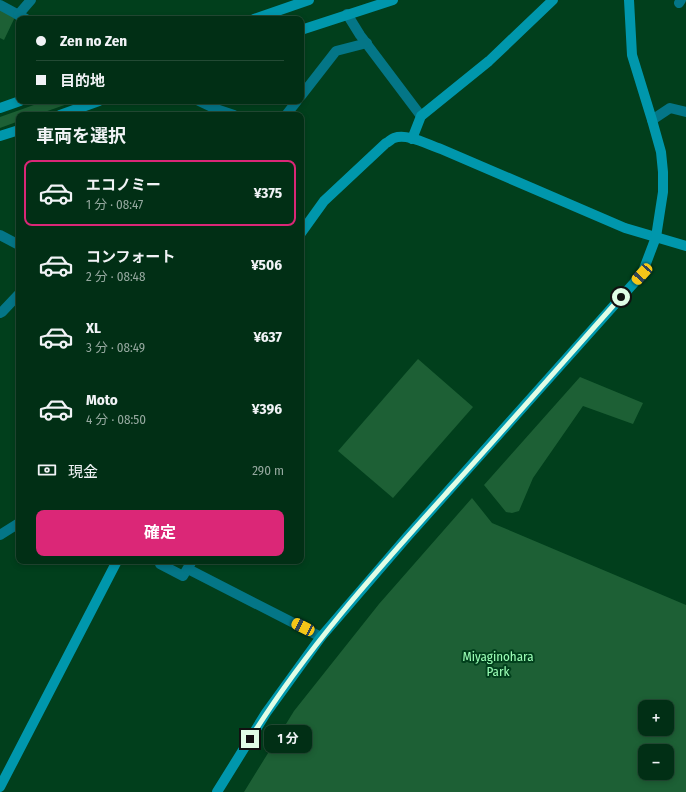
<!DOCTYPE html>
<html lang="ja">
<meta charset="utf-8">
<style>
body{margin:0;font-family:"Fira Sans Condensed","Noto Sans JP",sans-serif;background:#0b371e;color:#f1f3f6;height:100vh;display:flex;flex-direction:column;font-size:15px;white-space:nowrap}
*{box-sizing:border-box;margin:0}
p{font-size:13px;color:#96a9a0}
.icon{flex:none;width:22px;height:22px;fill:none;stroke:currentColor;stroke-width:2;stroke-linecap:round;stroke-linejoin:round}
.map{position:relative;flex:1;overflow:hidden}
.details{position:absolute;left:16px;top:112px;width:288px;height:452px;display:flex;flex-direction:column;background:#012f15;border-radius:8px;box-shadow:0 2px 6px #0003,0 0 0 1px #234a34}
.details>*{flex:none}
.top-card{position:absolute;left:16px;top:16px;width:288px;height:88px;border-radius:8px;box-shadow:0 2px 6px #0003,0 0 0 1px #234a34;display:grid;align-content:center;height:88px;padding:0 20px;background:#012f15}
.buttons{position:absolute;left:638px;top:700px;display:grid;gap:8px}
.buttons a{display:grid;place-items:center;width:36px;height:36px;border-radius:8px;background:#012f15;box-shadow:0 2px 6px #0003,0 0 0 1px #234a34;font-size:20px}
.end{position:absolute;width:18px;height:18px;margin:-9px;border:5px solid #e0fde6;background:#111;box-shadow:0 0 0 2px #111}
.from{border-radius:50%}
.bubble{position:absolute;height:28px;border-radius:8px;background:#012f15;box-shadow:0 2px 6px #0003,0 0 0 1px #234a34;font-size:13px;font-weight:700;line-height:28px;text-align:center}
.car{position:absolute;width:12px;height:24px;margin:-12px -6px;border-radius:5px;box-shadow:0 0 3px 1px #0007;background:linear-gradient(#f5c518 24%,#345 0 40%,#f5c518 0 76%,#345 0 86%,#f5c518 0)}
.top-card b{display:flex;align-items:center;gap:14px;height:38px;font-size:15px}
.top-card b+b{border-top:1px solid #234a34}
.top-card i{width:10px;height:10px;background:#f1f3f6}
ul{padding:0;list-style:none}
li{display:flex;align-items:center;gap:12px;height:66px;margin:0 8px 6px;padding:0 12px;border:2px solid transparent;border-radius:8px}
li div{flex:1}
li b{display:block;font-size:15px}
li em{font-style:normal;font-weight:700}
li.selected{border-color:#db2777}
li>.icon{width:36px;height:36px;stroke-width:1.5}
h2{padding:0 20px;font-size:18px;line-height:48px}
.pay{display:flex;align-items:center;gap:10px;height:44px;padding:0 20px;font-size:15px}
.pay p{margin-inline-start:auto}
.primary-button{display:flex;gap:8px;margin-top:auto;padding:8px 20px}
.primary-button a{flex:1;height:46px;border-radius:8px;background:#db2777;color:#fff;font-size:16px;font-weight:700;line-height:46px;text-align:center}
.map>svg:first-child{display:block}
</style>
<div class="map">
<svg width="686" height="792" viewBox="0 0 686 792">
<rect width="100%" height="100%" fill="#013f1c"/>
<g fill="#1d6035" fill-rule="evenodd">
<path d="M0,9L15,17L4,40L0,38Z"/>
<path d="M45,101H76L36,115H19V121L0,128V117Z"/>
<path d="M418,359L473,407L393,498L338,451Z"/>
<path d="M580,377L643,403L633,424L583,406L533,478L519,511L512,513L506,512L484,485Z"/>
<path d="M472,498L492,523L686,605V792H244L294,711L379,604ZM645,707H667V729H645ZM645,751H667V773H645Z"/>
</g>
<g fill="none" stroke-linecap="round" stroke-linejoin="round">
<g stroke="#047687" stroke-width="10">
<path d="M679,3L681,0"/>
<path d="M0,5L26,19"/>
<path d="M347,14L360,35L421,116"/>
<path d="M18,15L31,0"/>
<path d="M301,96L336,51L367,43"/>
<path d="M199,101L216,109L234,115"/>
<path d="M286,115L297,101"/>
<path d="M652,120L670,108L686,112"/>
<path d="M0,235L19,245"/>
<path d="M0,313L2,312L19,294"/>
<path d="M0,535L19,523"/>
<path d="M160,564L183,576L192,561"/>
<path d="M188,569L321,637"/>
</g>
<g stroke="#0097ac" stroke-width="10">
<path d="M254,19L309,0"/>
<path d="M301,30L393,0"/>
<path d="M0,108L20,101"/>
<path d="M60,115L99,101"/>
<path d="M0,136L19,130"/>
<path d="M412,139L421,116L489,61L553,0"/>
<path d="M301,233L324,201L386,143C389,142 391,139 394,138C408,133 428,145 441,149L625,228L686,246"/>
<path d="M0,787L117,561"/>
<path d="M217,792L266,713L321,637L407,537L642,274L656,237L663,192V172L661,152L652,120L632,55L629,0"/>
</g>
</g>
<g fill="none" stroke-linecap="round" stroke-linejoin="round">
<path stroke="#e0fde6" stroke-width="5" d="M250,739C307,647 380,567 452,487C509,424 565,360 621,297"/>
</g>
<g text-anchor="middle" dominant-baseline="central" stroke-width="4" stroke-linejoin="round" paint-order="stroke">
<g font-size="13" fill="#9cffb7" stroke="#013f1c">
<text x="498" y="656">Miyaginohara<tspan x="498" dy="15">Park</tspan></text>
</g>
</g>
</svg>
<div class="buttons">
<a>+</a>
<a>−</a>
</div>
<i class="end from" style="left:621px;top:297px"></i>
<i class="end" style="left:250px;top:739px"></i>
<div class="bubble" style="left:264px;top:725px;width:48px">1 分</div>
<i class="car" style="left:642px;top:274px;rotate:222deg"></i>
<i class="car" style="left:303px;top:627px;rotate:297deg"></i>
<div class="top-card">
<b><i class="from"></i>Zen no Zen</b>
<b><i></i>目的地</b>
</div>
<section class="details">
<h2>車両を選択</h2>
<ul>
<li class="selected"><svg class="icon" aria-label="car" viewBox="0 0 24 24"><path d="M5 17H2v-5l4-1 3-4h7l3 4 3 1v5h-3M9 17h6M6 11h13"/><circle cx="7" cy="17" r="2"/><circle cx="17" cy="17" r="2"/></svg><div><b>エコノミー</b><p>1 分 · 08:47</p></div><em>¥375</em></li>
<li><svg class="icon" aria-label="car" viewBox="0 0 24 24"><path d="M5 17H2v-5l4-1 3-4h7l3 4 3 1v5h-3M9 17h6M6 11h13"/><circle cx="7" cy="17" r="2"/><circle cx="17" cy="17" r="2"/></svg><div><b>コンフォート</b><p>2 分 · 08:48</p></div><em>¥506</em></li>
<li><svg class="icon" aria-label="car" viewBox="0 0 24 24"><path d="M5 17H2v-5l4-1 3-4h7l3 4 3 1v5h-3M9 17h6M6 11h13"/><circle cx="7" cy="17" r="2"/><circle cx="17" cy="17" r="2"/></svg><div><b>XL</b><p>3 分 · 08:49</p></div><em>¥637</em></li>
<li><svg class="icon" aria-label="car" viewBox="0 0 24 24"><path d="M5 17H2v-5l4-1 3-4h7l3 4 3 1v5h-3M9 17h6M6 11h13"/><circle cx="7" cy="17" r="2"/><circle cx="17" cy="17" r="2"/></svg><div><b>Moto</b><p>4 分 · 08:50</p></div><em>¥396</em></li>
</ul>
<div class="pay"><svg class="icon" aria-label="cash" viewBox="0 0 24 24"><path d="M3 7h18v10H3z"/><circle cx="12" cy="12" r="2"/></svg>現金<p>290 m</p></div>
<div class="primary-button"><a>確定</a></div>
</section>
</div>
